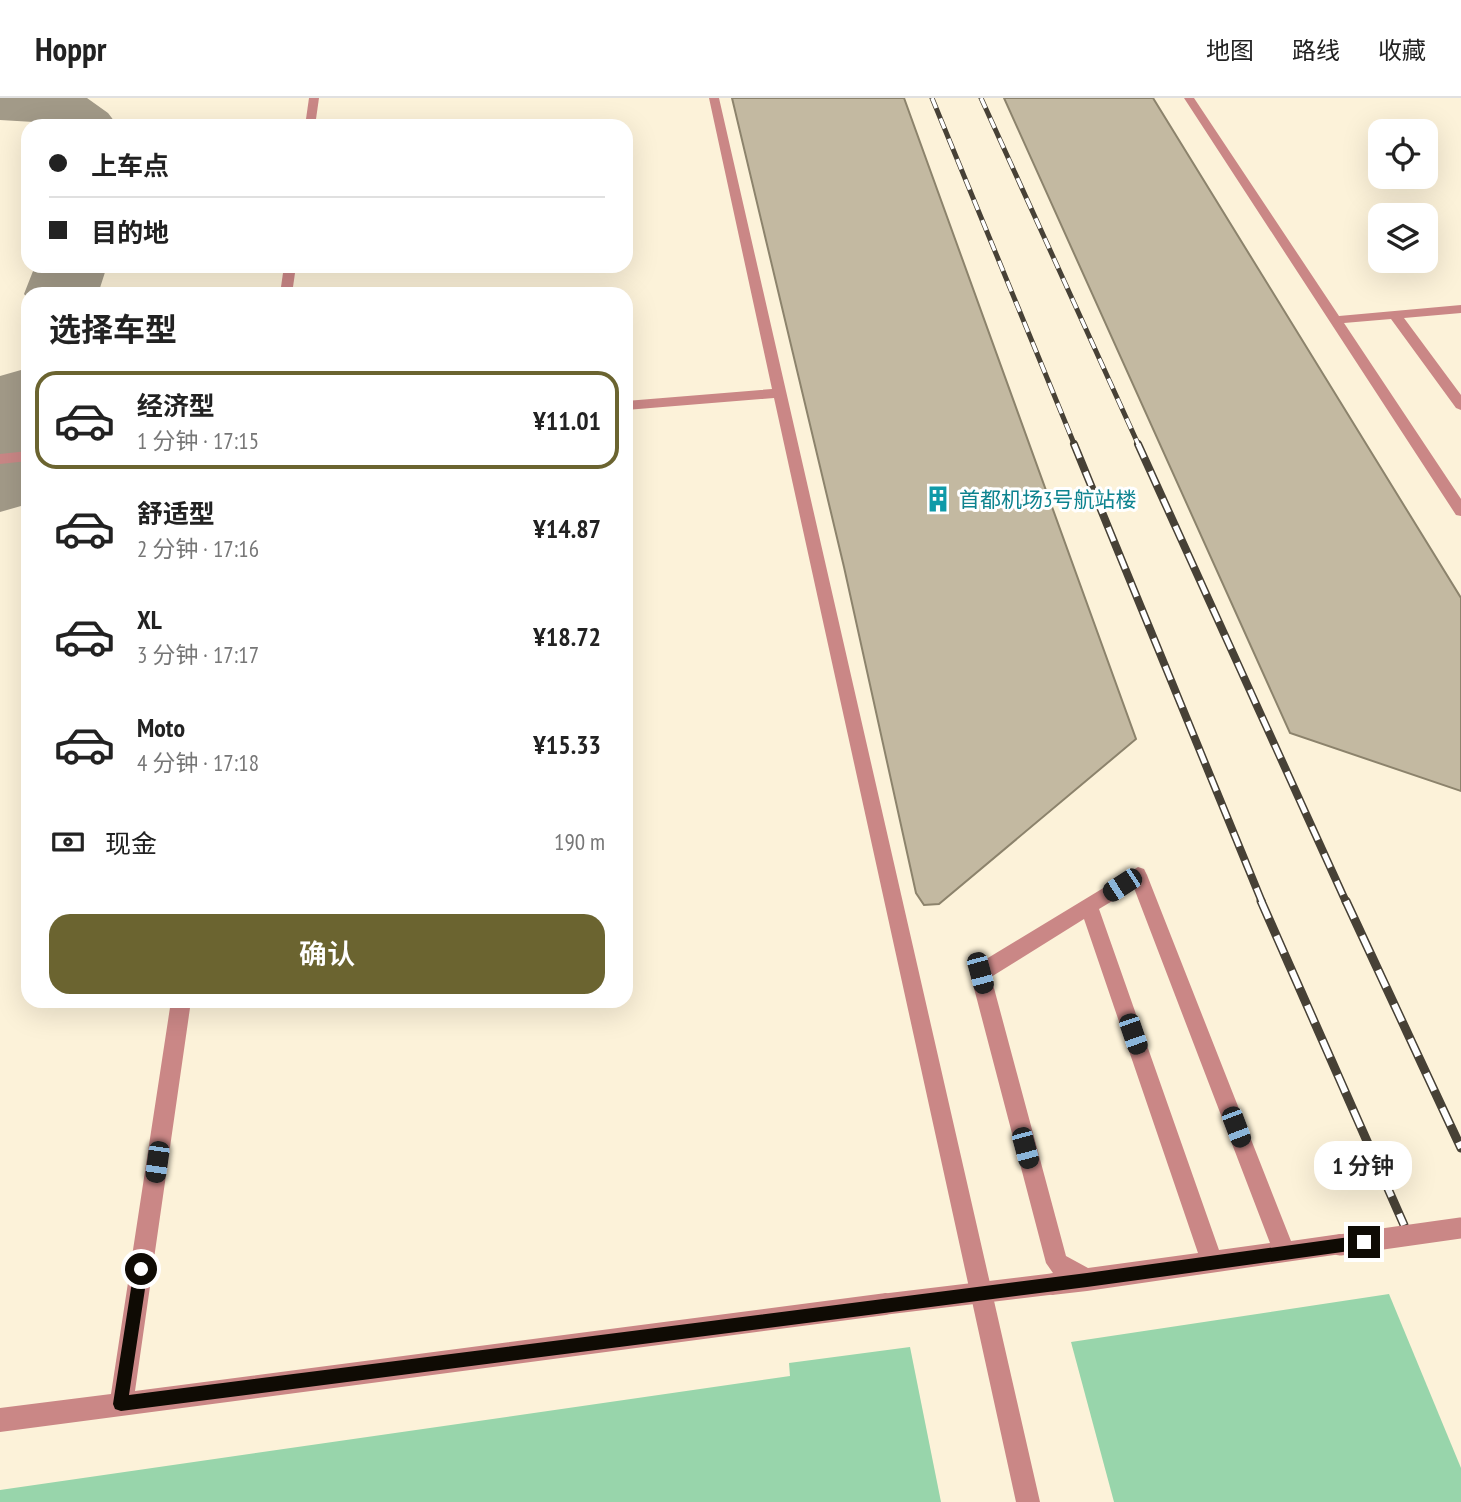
<!DOCTYPE html>
<html lang="zh">
<meta charset="utf-8">
<style>
body{margin:0;font-family:"PT Sans Narrow","Noto Sans SC",sans-serif;background:#f6f6f6;color:#222;height:100vh;display:flex;flex-direction:column;font-size:26px;white-space:nowrap}
*{box-sizing:border-box;margin:0}
p{font-size:23px;color:#767676}
.icon{flex:none;width:38px;height:38px;fill:none;stroke:currentColor;stroke-width:2;stroke-linecap:round;stroke-linejoin:round}
.map{position:relative;flex:1;overflow:hidden}
.drawer{position:absolute;left:21px;top:189px;width:612px;height:721px;display:flex;flex-direction:column;background:#fff;border-radius:21px;box-shadow:0 7px 28px #0002}
.drawer>*{flex:none}
.hud{position:absolute;left:21px;top:21px;width:612px;height:154px;border-radius:21px;box-shadow:0 7px 28px #0002;display:grid;align-content:center;height:154px;padding:0 28px;background:#fff}
.tools{position:absolute;left:1368px;top:21px;display:grid;gap:14px}
.tools a{display:grid;place-items:center;width:70px;height:70px;border-radius:14px;background:#fff;box-shadow:0 7px 28px #0002;font-size:35px}
.end{position:absolute;width:32px;height:32px;margin:-16px;border:9px solid #0f0b04;background:#fff;box-shadow:0 0 0 4px #fff}
.from{border-radius:50%}
.bubble{position:absolute;height:49px;border-radius:21px;background:#fff;box-shadow:0 7px 28px #0002;font-size:23px;font-weight:600;line-height:49px;text-align:center}
.car{position:absolute;width:21px;height:42px;margin:-21px -10px;border-radius:9px;box-shadow:0 0 5px 2px #0007;background:linear-gradient(#222 24%,#8ab4d8 0 40%,#222 0 76%,#8ab4d8 0 86%,#222 0)}
.hud b{display:flex;align-items:center;gap:24px;height:66px;font-size:26px}
.hud b+b{border-top:2px solid #e0e0e0}
.hud i{width:18px;height:18px;background:#222}
ul{padding:0;list-style:none}
li{display:flex;align-items:center;gap:21px;height:98px;margin:0 14px 10px;padding:0 14px;border:4px solid transparent;border-radius:21px}
li div{flex:1}
li b{display:block;font-size:26px}
li em{font-style:normal;font-weight:600}
li.on{border-color:#6b6430}
li>.icon{width:63px;height:63px;stroke-width:1.5}
h2{padding:0 28px;font-size:32px;line-height:84px}
.pay{display:flex;align-items:center;gap:18px;height:77px;padding:0 28px;font-size:26px}
.pay p{margin-inline-start:auto}
.cta{display:flex;gap:14px;margin-top:auto;padding:14px 28px}
.cta a{flex:1;height:80px;border-radius:21px;background:#6b6430;color:#fff;font-size:28px;font-weight:600;line-height:80px;text-align:center}
header{display:flex;align-items:center;gap:42px;box-sizing:border-box;height:98px;padding:0 35px;background:#fff;border-bottom:2px solid #e0e0e0}
header strong{font-size:33px}
nav{display:flex;gap:38px;margin-inline-start:auto;font-size:24px}
.map>svg:first-child{display:block}
</style>
<header>
<strong>Hoppr</strong>
<nav><a>地图</a><a>路线</a><a>收藏</a></nav>
</header>
<div class="map">
<svg width="1461" height="1404" viewBox="0 0 1461 1404">
<rect width="100%" height="100%" fill="#fcf2d9"/>
<g fill="#98d5ab">
<path d="M1389,1196L1461,1370V1404H1114L1071,1244Z"/>
<path d="M910,1249L941,1404H0V1392L790,1278L789,1265Z"/>
</g>
<g fill="none" stroke-linecap="round" stroke-linejoin="round">
<g fill="#a29a88" fill-rule="evenodd">
<path d="M0,0H87L108,15L118,28H46L34,24L0,22Z"/>
<path d="M35,168H107L98,196H28V201L24,196Z"/>
<path d="M28,270V406L0,414V278Z"/>
</g>
</g>
<g fill="#c3b9a1" stroke="#8c836c" stroke-width="2">
<path d="M732,0H904L1136,641L939,806L924,807L916,795L844,469Z"/>
<path d="M1004,0H1153L1461,500V693L1290,635Z"/>
</g>
<g fill="none" stroke-linecap="round" stroke-linejoin="round">
<g fill="#ca8786" fill-rule="evenodd">
<path d="M309,0H319L315,28H305Z"/>
<path d="M709,0H719L1040,1404H1016L774,300L626,312V303L772,291Z"/>
<path d="M1184,0H1194L1339,218L1461,207V215L1404,220L1461,297V312L1456,310L1391,221L1344,225L1461,401V418L1456,417Z"/>
<path d="M284,168H296L292,196H280Z"/>
<path d="M28,353V363L0,366V356Z"/>
<path d="M1138,769L1144,771L1147,777L1291,1143L1340,1136L1348,1139L1351,1147L1348,1155L1087,1193L1052,1197L1044,1194L1041,1186L1044,1178L1053,1175L1046,1165L970,875L973,869ZM1134,790L1270,1145L1219,1152L1099,811ZM1084,821L1198,1155L1088,1170L1066,1158L991,879Z"/>
<path d="M171,903H191L135,1293L886,1195L894,1198L897,1206L894,1214L886,1217L0,1334V1310L111,1296Z"/>
</g>
<g stroke="#474136" stroke-width="5">
<g id="rail-far2">
<path d="M932,0L1075,348"/>
<path d="M981,0L1139,348"/>
</g>
</g>
<g stroke="#474136" stroke-width="8">
<g id="rail-far1">
<path d="M1074,346L1262,804"/>
<path d="M1138,346L1346,804"/>
</g>
</g>
<g stroke="#474136" stroke-width="9">
<g id="rail">
<path d="M1261,803L1404,1127"/>
<path d="M1346,803L1461,1050"/>
</g>
</g>
<use href="#rail-far2" stroke="#fff" stroke-width="3.5" stroke-dasharray="11" stroke-linecap="butt"/>
<use href="#rail-far1" stroke="#fff" stroke-width="5" stroke-dasharray="15" stroke-linecap="butt"/>
<use href="#rail" stroke="#fff" stroke-width="6" stroke-dasharray="19" stroke-linecap="butt"/>
<g stroke="#ca8786" stroke-width="21">
<path d="M1340,1147L1461,1130"/>
<path d="M886,1206L1052,1186"/>
</g>
</g>
<path fill="#0f0b04" d="M1364,1137L1371,1144L1364,1151L1087,1189L121,1313L115,1311L113,1306L134,1171L141,1164L148,1171L129,1297L1087,1175Z"/>
<defs>
<g id="building-bare" transform="scale(2.1)"><path d="M-4-6H4V6H1V3H-1V6H-4ZM-2.5-4.3h1.7v1.8h-1.7ZM.8-4.3h1.7v1.8H.8ZM-2.5-1h1.7V.8h-1.7ZM.8-1h1.7V.8H.8Z" fill="#0f9aa8" stroke="#fff" stroke-width="2.5" paint-order="stroke"/></g>
</defs>
<g fill-rule="evenodd">
<use href="#building-bare" x="938" y="401"/>
</g>
<g text-anchor="middle" dominant-baseline="central" stroke-width="6" stroke-linejoin="round" paint-order="stroke">
<g font-size="21" fill="#0d838f" stroke="#fff" text-anchor="start">
<text x="959" y="401">首都机场3号航站楼</text>
</g>
</g>
</svg>
<div class="tools">
<a><svg class="icon" aria-label="locate" viewBox="0 0 24 24"><circle cx="12" cy="12" r="6"/><path d="M12 2v4M12 18v4M2 12h4M18 12h4"/></svg></a>
<a><svg class="icon" aria-label="layers" viewBox="0 0 24 24"><path d="M12 4l9 5-9 5-9-5zM3 14l9 5 9-5"/></svg></a>
</div>
<i class="end from" style="left:141px;top:1171px"></i>
<i class="end" style="left:1364px;top:1144px"></i>
<div class="bubble" style="left:1314px;top:1043px;width:98px">1 分钟</div>
<i class="car" style="left:1122px;top:787px;rotate:237deg"></i>
<i class="car" style="left:980px;top:875px;rotate:165deg"></i>
<i class="car" style="left:1133px;top:936px;rotate:161deg"></i>
<i class="car" style="left:1236px;top:1029px;rotate:159deg"></i>
<i class="car" style="left:1025px;top:1050px;rotate:165deg"></i>
<i class="car" style="left:157px;top:1064px;rotate:188deg"></i>
<div class="hud">
<b><i class="from"></i>上车点</b>
<b><i></i>目的地</b>
</div>
<section class="drawer">
<h2>选择车型</h2>
<ul>
<li class="on"><svg class="icon" aria-label="car" viewBox="0 0 24 24"><path d="M5 17H2v-5l4-1 3-4h7l3 4 3 1v5h-3M9 17h6M6 11h13"/><circle cx="7" cy="17" r="2"/><circle cx="17" cy="17" r="2"/></svg><div><b>经济型</b><p>1 分钟 · 17:15</p></div><em>¥11.01</em></li>
<li><svg class="icon" aria-label="car" viewBox="0 0 24 24"><path d="M5 17H2v-5l4-1 3-4h7l3 4 3 1v5h-3M9 17h6M6 11h13"/><circle cx="7" cy="17" r="2"/><circle cx="17" cy="17" r="2"/></svg><div><b>舒适型</b><p>2 分钟 · 17:16</p></div><em>¥14.87</em></li>
<li><svg class="icon" aria-label="car" viewBox="0 0 24 24"><path d="M5 17H2v-5l4-1 3-4h7l3 4 3 1v5h-3M9 17h6M6 11h13"/><circle cx="7" cy="17" r="2"/><circle cx="17" cy="17" r="2"/></svg><div><b>XL</b><p>3 分钟 · 17:17</p></div><em>¥18.72</em></li>
<li><svg class="icon" aria-label="car" viewBox="0 0 24 24"><path d="M5 17H2v-5l4-1 3-4h7l3 4 3 1v5h-3M9 17h6M6 11h13"/><circle cx="7" cy="17" r="2"/><circle cx="17" cy="17" r="2"/></svg><div><b>Moto</b><p>4 分钟 · 17:18</p></div><em>¥15.33</em></li>
</ul>
<div class="pay"><svg class="icon" aria-label="cash" viewBox="0 0 24 24"><path d="M3 7h18v10H3z"/><circle cx="12" cy="12" r="2"/></svg>现金<p>190 m</p></div>
<div class="cta"><a>确认</a></div>
</section>
</div>
